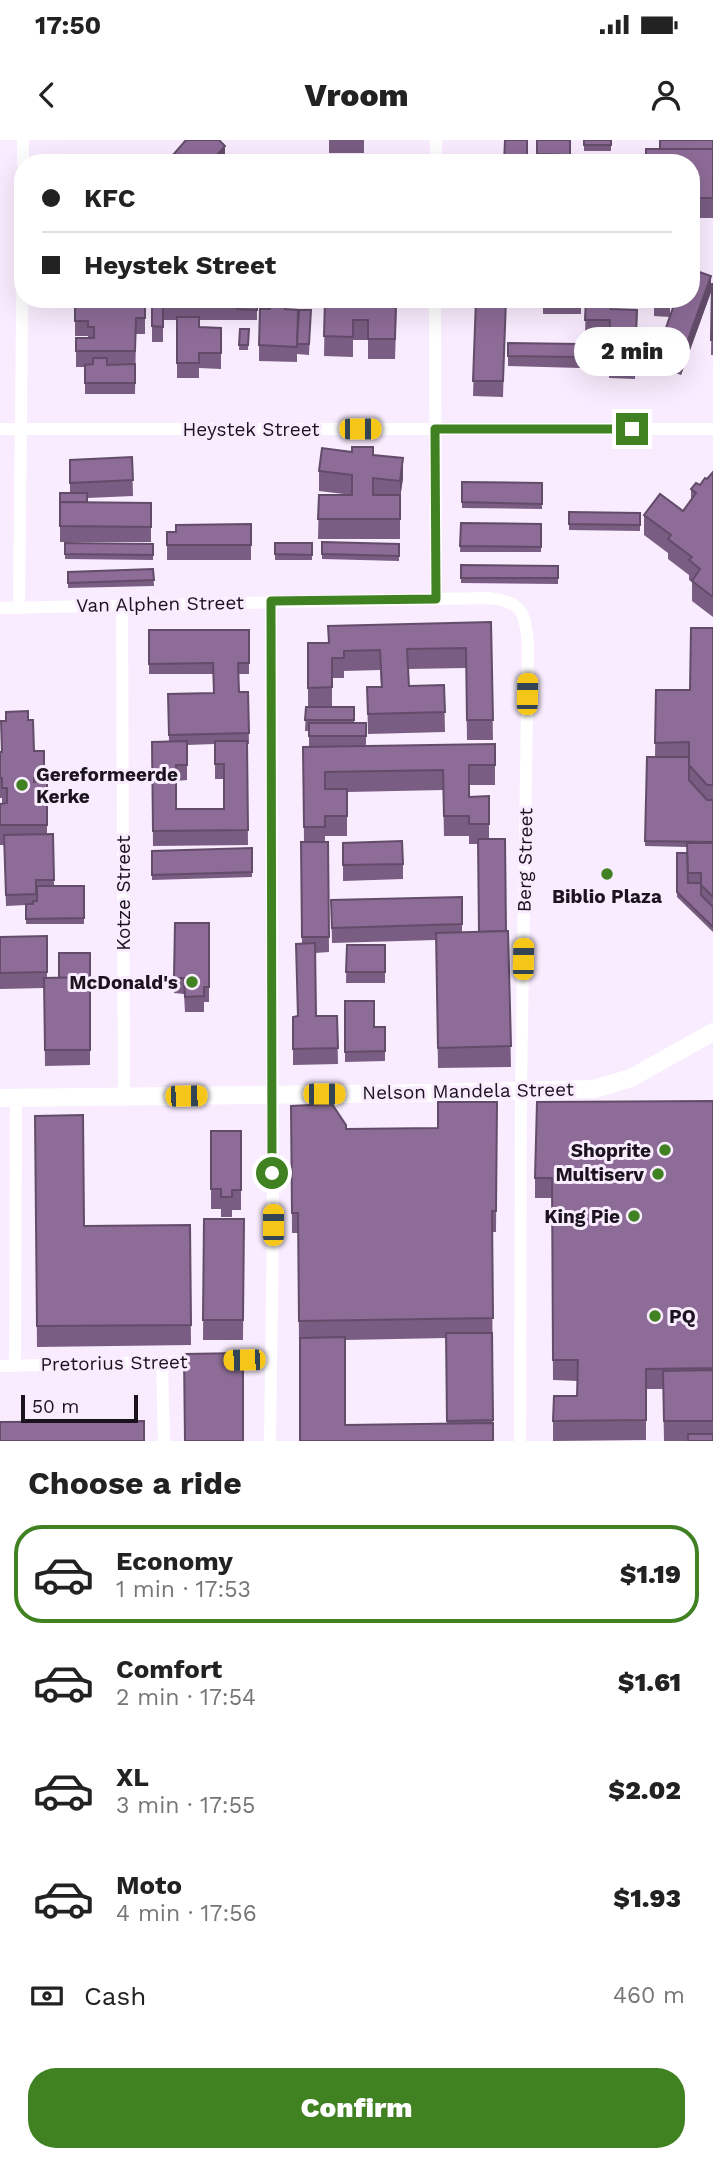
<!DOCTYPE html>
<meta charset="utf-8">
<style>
body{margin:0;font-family:"Work Sans",sans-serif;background:#f6f6f6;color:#222;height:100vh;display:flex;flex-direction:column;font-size:26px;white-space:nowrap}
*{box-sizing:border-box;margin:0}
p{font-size:23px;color:#767676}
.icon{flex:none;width:38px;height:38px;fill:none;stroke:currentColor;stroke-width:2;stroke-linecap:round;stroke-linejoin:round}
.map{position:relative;height:1301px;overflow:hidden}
.details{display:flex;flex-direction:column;background:#fff;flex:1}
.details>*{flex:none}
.top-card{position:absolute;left:14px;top:14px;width:686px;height:154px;border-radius:28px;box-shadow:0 7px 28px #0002;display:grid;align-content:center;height:154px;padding:0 28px;background:#fff}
.scale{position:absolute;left:21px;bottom:18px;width:117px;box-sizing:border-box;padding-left:7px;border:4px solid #1b141e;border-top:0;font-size:19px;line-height:24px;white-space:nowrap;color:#1b141e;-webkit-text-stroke:5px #f9ecfe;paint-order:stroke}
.end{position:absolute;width:32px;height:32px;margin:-16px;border:9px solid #408122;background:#fff;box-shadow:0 0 0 4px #fff}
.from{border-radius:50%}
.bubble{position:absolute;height:49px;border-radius:24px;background:#fff;box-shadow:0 7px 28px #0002;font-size:23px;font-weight:800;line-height:49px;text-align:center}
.car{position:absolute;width:21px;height:42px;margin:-21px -10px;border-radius:9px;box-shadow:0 0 5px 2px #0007;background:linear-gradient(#f5c518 24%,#345 0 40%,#f5c518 0 76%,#345 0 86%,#f5c518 0)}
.top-card b{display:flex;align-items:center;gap:24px;height:66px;font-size:26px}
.top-card b+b{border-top:2px solid #e0e0e0}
.top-card i{width:18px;height:18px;background:#222}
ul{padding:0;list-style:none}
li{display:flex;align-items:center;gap:21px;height:98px;margin:0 14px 10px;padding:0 14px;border:4px solid transparent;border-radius:28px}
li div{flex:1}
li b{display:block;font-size:26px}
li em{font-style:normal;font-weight:800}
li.current{border-color:#408122}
li>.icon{width:63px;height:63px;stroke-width:1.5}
h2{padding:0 28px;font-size:32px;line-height:84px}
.pay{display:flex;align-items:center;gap:18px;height:77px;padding:0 28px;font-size:26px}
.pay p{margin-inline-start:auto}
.action{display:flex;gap:14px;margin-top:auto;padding:14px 28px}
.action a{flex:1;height:80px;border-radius:28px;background:#408122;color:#fff;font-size:28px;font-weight:800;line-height:80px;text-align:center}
.status{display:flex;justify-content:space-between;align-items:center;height:49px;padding:0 35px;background:#fff;direction:ltr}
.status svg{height:19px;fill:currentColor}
header{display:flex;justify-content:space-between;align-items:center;height:91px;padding:0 28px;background:#fff;font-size:32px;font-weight:800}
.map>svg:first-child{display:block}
</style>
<div class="status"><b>17:50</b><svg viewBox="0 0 49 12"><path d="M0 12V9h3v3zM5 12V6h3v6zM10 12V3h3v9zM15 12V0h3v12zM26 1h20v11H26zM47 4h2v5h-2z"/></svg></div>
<header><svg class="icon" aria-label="back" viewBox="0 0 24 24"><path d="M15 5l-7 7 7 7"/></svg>Vroom<svg class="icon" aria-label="person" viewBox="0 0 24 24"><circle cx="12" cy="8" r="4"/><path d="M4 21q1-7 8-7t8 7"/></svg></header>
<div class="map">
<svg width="713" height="1301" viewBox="0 0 713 1301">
<rect width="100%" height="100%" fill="#f9ecfe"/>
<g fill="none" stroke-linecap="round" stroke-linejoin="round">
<g stroke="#fff" stroke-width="12">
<path d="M23,23V0"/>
<path d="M436,23V0"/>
<path d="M435,159L436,459"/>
<path d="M0,289H713"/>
<path d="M122,465L124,956"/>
<path d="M0,468L488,458C522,461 525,472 528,504L521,951L520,1301"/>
<path d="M19,468L23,77"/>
<path d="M228,1221L271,1220"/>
<path d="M162,1222L164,1301"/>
<path d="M0,1226L199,1221"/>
<path d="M15,1226L16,958"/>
<path d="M270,1301L273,1085L271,461"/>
</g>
<path stroke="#fff" stroke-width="18" d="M0,958L427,953L594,949L631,938L713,892"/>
</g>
<g fill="#795d82" fill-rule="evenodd">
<rect x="329" y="0" width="35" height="13"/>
<rect x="537" y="0" width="33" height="23"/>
<rect x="584" y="0" width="27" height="11"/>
<path d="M713,0V78H691V23L660,9Z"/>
<path d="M712,144H713V215H711Z"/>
<path d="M711,152L681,235L658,227V211Z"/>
<path d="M152,159H257V180H199V187L221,188V229L199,228V238H177V180H163V202H152Z"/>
<path d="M325,159H397L395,219H368V200H353V217L324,216Z"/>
<path d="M476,159H506L503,257L473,256Z"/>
<rect x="543" y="159" width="38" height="15"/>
<path d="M586,159L611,169L637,185L635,239L609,238L610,196L585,195Z"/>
<path d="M654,159H670V177L654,176Z"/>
<path d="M75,164H145V194H136L135,254H85V227H76V198H88V196H75Z"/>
<path d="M285,169L311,170L309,215L297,214V212V222L259,221V205Z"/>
<path d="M240,189H249L248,210H239Z"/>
<path d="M508,203L580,204V228L508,226Z"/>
<path d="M373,315L403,338L400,358V399H318L319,355H352L319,351V331Z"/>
<path d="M132,317L133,356L87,358V362L151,363V402H60V353H70V320Z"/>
<path d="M713,332V477L692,461V442L689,440V435L668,419V413L644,395V375L683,371L691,360V349L700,345L707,339Z"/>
<path d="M462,342L542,343V369L462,368Z"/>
<path d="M569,372L640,373V391L569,390Z"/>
<path d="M461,383L541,384V412H460Z"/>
<path d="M251,384V420H167V392Z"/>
<path d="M322,402L399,404V421L322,419Z"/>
<path d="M65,403L153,404V420L65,419Z"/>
<rect x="275" y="403" width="37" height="17"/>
<path d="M461,425L558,426V444L461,443Z"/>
<path d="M153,429L154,446L68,448V432Z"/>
<path d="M491,482L493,600H467L466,528L408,529L409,546L444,545L445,592L368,594L367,547H381L380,530L344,531V538H332V567H354V583H366V606L495,604V645H469V657L489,656V699L506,791H508L511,927L438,928L436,800L332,803L331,760L462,757V792H479L478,704H469V696H444L443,650L347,652V696H325V702H328L329,812L315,813L316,876H337L338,924L293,925V877L298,876L302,804L301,702H304L303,607H309V591H305L306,567H308V503H328Z"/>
<path d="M713,488V792L677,757V713H687V707L645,706L647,617H655L656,550H690Z"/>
<path d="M149,490H249V534H238L239,552H248L249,604H247L248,705L153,706L152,602H169L168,554L214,553L213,534H149ZM215,604V639H224V669H176V641L187,640V605Z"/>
<path d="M28,580L34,611H44V642H47V694H53L54,746H84V784H26V765L6,766L4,705H0V664H2V658H0V612H1ZM36,751H37V761H36Z"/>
<path d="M343,703L403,724V739L343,741Z"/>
<path d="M252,708V737L152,740V711Z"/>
<path d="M175,783H209V862H204V872H185L184,854L174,853Z"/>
<path d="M47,796V838H59L90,813V925L45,926L44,848L0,849V797Z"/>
<path d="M347,805H385V843H346Z"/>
<path d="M345,861L374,887H385V921L345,922Z"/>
<path d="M713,961V1301H664L663,1249H646V1300L553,1301V1281L577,1256L578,1241L553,1240L552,1058H535V1038Z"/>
<path d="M497,962L496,1092H492L493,1301H300V1201H299L298,1093H292L291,966L346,989L438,988ZM446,1198L447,1284L345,1285V1200Z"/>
<path d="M35,976L84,1086L190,1085L191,1205L37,1207Z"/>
<path d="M211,991H241V1070H232V1077H221V1069H211Z"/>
<path d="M204,1079H244L243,1200H203Z"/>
</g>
<g fill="#634c6a">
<path d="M225,6V21L224,23H210Z"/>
<path d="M711,136V152L681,235V219Z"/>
<path d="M403,318V338L400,358V399V341Z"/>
</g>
<g fill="#8d6c97" stroke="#634c6a" stroke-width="2">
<path d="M186,0H219L225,6L210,23H166Z"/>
<path d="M505,0H527V23H504Z"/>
<path d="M537,0H570V15L537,14Z"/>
<rect x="584" y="0" width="27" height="5"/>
<rect x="660" y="0" width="53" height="9"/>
<path d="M646,9H713V58H691V23H646Z"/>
<path d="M365,15L390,16L389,23H365Z"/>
<path d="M337,17L342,23H330Z"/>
<rect x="251" y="20" width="31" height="3"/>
<path d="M691,129L711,136L681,219L658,211L676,159H691Z"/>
<path d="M712,144H713V200H711Z"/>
<path d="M152,159H237L236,164H163V187L152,186Z"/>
<path d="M237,159H257V170L237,169Z"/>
<path d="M325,159H396L395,199H368V180H353V197L324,196Z"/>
<path d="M476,159H506L503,241H473Z"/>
<path d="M543,159H581V164L543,163Z"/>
<path d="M586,159H611V169L637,170L635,223L609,222L610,180H585Z"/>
<rect x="654" y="159" width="16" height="7"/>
<path d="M270,163L286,164L285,169L298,170L297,207L259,205L260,169H270Z"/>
<path d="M75,164H145V178H136L135,211H76V198H94V187H88V181H75Z"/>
<path d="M299,170H311L309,204H297Z"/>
<path d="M177,177H199V187L221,188V213H199V223H177Z"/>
<path d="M240,189H249L248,205H239Z"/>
<path d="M508,203L580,204V217L508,216Z"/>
<path d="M93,218H107V225L135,224V243H85V225L93,224Z"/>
<path d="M352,307H373V315L403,318L400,341L373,338V355H400V379H318L319,355H352V335L319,331L322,308L352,312Z"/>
<path d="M132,317L133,340L70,343V320Z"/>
<path d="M713,332V457L692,441L700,429L689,420L692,417L668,399L671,395L644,375L660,354L683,371L696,353L691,349L696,343L700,345L705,338L707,339Z"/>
<path d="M462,342L542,343V364L462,362Z"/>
<rect x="60" y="353" width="27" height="9"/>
<path d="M60,362L151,363V387L60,386Z"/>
<path d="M569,372L640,373V385L569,384Z"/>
<path d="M461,383L541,384V407L460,406Z"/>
<path d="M251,384V405H167V392H176V385Z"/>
<path d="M322,402L399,404V416L322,414Z"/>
<path d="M65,403L153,404V415L65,414Z"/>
<path d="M275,403H312V415L275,414Z"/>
<path d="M461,425L558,426V438H461Z"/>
<path d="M153,429L154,440L68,443V432Z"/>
<path d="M491,482L493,580H467L466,508L407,509L409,546L444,545L445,572L368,574L367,547H382L380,510L344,511V518H332V547L308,548V503H329L328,486Z"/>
<path d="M691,488H713V645H707L689,625V602L655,603L656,550H690Z"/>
<path d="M149,490H249V523H238L239,552H248L249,593L169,595L168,554L214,553L213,523L149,524Z"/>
<path d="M306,567H354V580H305Z"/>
<path d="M28,571V580H33L34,611H44V638H34V642H47V685H0V664L7,663V648H2V638H0V612H2L1,581H6V572Z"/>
<rect x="309" y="583" width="57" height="13"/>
<path d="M187,601V625H176V669H224V624H215V601H247L248,690L153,691L152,602Z"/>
<path d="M495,604V625H469V657L489,656V684H469V676H444L443,630L325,632V649H347V676H325V687H304L303,607Z"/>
<path d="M647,617H689V640L707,660H713V702L645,701Z"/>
<path d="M53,694L54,740H36V754L6,755L4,695Z"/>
<path d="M478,699H505L506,791L479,792Z"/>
<path d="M402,701L403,724L343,725V703Z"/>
<path d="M301,702H328L329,797H302Z"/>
<path d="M687,703H713V757L701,745V733H688Z"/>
<path d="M252,708V732L152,735V711Z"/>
<path d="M677,713H687L688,743H701V755L713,767V787L677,752Z"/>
<path d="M37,746H84V778L26,779V764H33V761H37Z"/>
<path d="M462,757V784L332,788L331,760Z"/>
<path d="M175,783H209V847H204V856L185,857L184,838H174Z"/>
<path d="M508,791L511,906L438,908L436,793Z"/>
<path d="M47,796V832L0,833V797Z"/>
<path d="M315,803L316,876H337L338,908L293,909V877L298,876L296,804Z"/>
<path d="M347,805H385V832H346Z"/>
<rect x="59" y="813" width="31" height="25"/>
<path d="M90,837V910H45L44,838Z"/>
<path d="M345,861H374V887H385V911L345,912Z"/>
<path d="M713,961V1228L646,1229V1280L553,1281L554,1256H577L578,1220H553L552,1038H535L537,962Z"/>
<path d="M438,962H497L496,1071H492L493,1178L299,1181L298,1073H292L291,966L332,964L346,985V989L438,988Z"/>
<path d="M83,975L84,1086L190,1085L191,1185L37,1186L35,976Z"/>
<path d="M211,991H241V1050H232V1057H221V1049H211Z"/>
<path d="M204,1079H244L243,1180H203Z"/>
<path d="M446,1193H492L493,1280L447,1281Z"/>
<path d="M345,1197V1285L493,1283V1301H300V1198Z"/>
<path d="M243,1213V1301H185L184,1214Z"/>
<path d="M713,1230V1281H664L663,1231Z"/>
<path d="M144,1281V1301H0V1282Z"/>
<rect x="688" y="1294" width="25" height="7"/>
</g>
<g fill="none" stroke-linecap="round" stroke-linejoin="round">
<path stroke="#408122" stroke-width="9" d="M272,1033L271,461L436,459L435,289H632"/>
</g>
<g fill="#408122" stroke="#f9ecfe" stroke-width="2.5">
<circle cx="22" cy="645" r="7"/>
<circle cx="607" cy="734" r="7"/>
<circle cx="192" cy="842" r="7"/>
<circle cx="665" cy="1010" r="7"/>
<circle cx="658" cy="1034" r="7"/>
<circle cx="634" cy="1076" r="7"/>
<circle cx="655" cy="1176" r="7"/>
</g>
<g text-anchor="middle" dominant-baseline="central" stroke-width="6" stroke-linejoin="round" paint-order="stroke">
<g font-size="19" fill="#1b141e" stroke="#f9ecfe">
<text x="251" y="289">Heystek Street</text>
<text transform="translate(160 464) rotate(-1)">Van Alphen Street</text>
<text transform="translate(525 720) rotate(-89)">Berg Street</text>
<text transform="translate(123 753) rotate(-90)">Kotze Street</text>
<text transform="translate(468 951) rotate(-1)">Nelson Mandela Street</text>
<text transform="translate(114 1223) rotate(-1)">Pretorius Street</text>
</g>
<g font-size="19" font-weight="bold" fill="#1b141e" stroke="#f9ecfe" text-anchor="end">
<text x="36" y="634" text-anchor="start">Gereformeerde<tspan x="36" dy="22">Kerke</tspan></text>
<text x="607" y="756" text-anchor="middle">Biblio Plaza</text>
<text x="178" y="842">McDonald's</text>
<text x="651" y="1010">Shoprite</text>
<text x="644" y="1034">Multiserv</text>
<text x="620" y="1076">King Pie</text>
<text x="669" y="1176" text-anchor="start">PQ</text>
</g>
</g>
</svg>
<div class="scale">50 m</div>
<i class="end from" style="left:272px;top:1033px"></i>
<i class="end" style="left:632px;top:289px"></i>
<div class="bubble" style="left:574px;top:187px;width:116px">2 min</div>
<i class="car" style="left:360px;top:289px;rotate:90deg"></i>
<i class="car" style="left:527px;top:554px;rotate:1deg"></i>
<i class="car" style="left:523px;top:819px;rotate:1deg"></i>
<i class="car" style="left:324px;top:954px;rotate:90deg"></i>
<i class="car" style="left:186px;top:956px;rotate:89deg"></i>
<i class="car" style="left:273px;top:1085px;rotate:0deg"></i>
<i class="car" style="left:244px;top:1220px;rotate:269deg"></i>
<div class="top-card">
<b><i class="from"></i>KFC</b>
<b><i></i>Heystek Street</b>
</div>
</div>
<section class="details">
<h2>Choose a ride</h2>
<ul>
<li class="current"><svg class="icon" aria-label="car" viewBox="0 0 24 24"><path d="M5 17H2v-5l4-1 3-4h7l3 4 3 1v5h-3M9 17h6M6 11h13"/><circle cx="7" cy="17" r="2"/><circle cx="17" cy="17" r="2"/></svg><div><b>Economy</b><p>1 min · 17:53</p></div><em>$1.19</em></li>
<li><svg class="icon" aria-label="car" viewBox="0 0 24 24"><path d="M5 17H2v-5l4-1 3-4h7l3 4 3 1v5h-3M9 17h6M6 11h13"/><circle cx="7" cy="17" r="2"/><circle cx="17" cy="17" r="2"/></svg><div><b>Comfort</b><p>2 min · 17:54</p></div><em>$1.61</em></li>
<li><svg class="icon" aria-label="car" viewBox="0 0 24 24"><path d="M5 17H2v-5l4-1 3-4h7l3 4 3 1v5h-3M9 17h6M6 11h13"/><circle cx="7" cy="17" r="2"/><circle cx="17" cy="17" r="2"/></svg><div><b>XL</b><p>3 min · 17:55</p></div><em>$2.02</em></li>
<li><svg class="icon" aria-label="car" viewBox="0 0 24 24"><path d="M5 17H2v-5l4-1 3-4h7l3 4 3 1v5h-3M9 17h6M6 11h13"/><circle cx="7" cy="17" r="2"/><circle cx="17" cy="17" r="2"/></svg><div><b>Moto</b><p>4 min · 17:56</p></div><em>$1.93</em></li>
</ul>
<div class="pay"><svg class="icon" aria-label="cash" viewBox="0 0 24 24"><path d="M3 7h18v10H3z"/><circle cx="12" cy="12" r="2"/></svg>Cash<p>460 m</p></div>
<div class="action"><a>Confirm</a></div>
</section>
